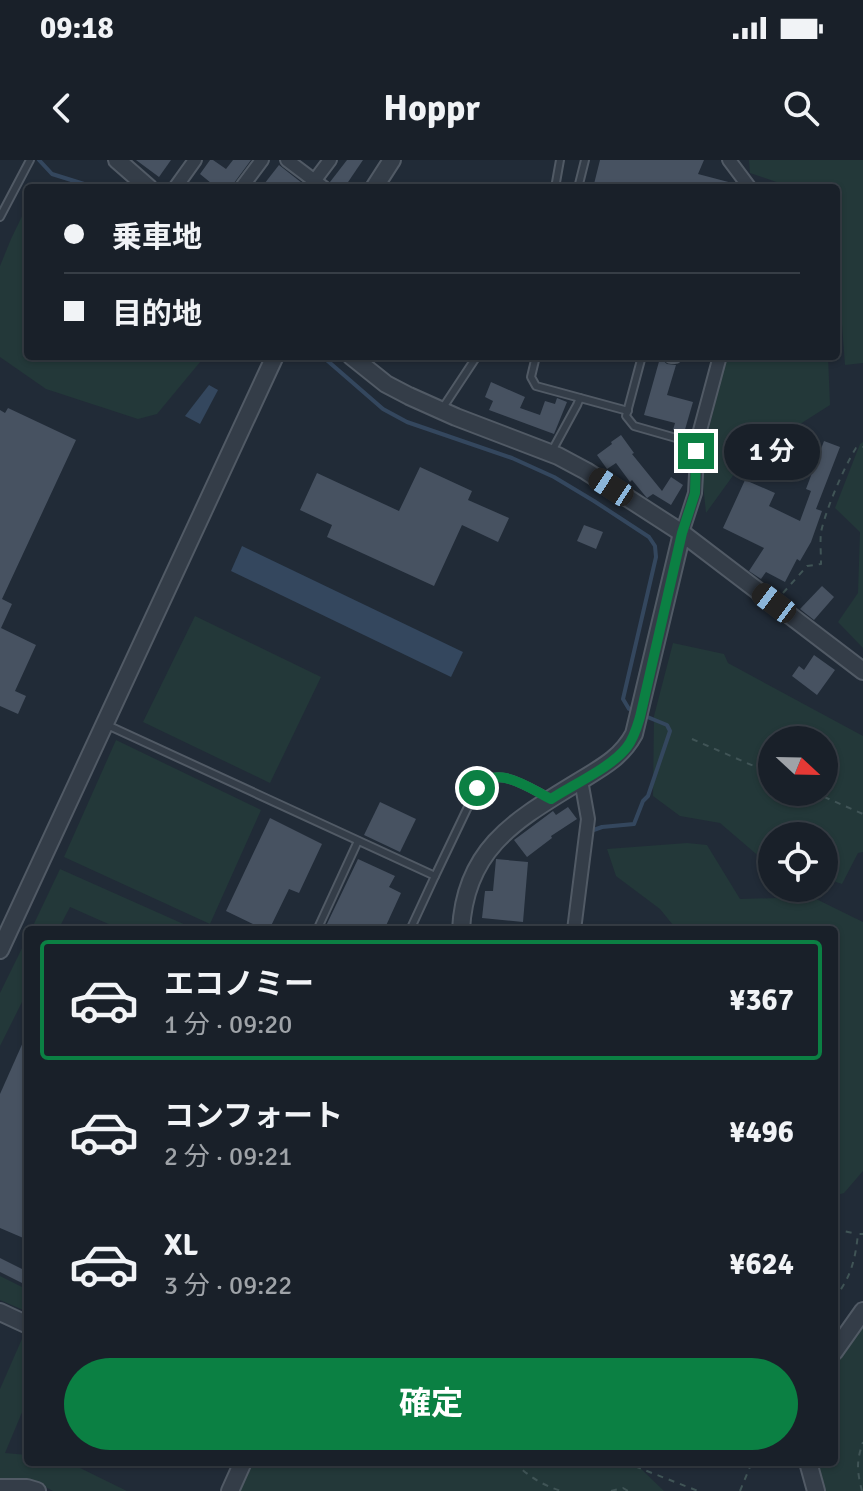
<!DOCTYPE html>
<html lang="ja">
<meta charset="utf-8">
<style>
body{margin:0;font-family:Signika,"Noto Sans JP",sans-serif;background:#262d35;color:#f1f3f6;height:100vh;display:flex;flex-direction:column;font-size:30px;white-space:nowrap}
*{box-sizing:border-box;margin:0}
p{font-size:26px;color:#9fa3a8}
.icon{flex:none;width:44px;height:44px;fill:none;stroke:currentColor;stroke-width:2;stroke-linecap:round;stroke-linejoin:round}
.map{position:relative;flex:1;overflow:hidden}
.panel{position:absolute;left:24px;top:766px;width:814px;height:540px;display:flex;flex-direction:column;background:#192029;border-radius:8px;box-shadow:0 2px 6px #0004,0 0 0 2px #373e46}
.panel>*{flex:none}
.banner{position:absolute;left:24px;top:24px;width:816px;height:176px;border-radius:8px;box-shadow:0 2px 6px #0004,0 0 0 2px #373e46;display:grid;align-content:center;height:176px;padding:0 40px;background:#192029}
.needle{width:52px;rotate:112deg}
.fabs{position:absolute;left:758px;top:566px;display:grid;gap:16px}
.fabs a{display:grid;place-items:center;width:80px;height:80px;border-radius:50%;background:#192029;box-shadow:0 2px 6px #0004,0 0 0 2px #373e46;font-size:40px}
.end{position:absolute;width:36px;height:36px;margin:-18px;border:10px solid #0b8043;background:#fff;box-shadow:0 0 0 4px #fff}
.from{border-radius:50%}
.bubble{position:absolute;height:56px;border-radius:28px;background:#192029;box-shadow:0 2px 6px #0004,0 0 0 2px #373e46;font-size:26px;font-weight:700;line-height:56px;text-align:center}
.car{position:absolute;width:24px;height:48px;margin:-24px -12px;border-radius:10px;box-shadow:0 0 6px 2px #0007;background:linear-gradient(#222 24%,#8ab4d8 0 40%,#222 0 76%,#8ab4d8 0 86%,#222 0)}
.banner b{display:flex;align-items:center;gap:28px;height:76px;font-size:30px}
.banner b+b{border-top:2px solid #373e46}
.banner i{width:20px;height:20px;background:#f1f3f6}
ul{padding:14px 0 0;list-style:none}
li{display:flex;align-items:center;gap:24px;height:120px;margin:0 16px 12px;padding:0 24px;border:4px solid transparent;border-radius:8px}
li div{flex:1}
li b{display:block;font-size:30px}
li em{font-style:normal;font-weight:700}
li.current{border-color:#0b8043}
li>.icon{width:72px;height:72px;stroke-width:1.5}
.primary-button{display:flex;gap:16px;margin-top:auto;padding:16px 40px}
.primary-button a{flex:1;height:92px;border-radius:48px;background:#0b8043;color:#fff;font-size:32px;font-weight:700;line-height:92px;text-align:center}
.status{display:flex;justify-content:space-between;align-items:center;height:56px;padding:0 40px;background:#192029;direction:ltr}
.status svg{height:22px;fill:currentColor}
header{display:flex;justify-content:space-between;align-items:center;height:104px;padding:0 40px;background:#192029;font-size:36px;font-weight:700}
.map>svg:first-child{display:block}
</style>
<div class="status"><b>09:18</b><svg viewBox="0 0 49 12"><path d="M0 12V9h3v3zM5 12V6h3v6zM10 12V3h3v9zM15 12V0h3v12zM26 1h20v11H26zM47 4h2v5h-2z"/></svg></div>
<header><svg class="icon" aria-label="back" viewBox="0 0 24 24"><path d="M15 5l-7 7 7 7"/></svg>Hoppr<svg class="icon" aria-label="search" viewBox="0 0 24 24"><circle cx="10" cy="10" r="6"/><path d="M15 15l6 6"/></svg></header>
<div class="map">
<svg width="863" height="1331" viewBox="0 0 863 1331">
<rect width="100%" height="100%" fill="#212b37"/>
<g fill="#233839" fill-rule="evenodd">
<path d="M749,0H863V203L845,205L836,81V28H794L750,13Z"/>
<path d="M28,44V196H205L157,254L138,259L46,229L0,197V106L11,79Z"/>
<path d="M726,196H828L830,245L745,299L706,353L701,304Z"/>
<path d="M863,282V488L838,462L858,433L860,372L835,348L860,284Z"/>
<path d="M195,456L321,517L270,623L143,562Z"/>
<path d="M673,483L724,494L728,503L863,576V692L858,693L842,724L824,718V676H772V702L762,699L720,663L680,656L653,636L654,556ZM772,580H824V632H772Z"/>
<path d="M116,580L261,650L210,764L64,697Z"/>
<path d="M687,683L707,685L740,739L812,737L863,762V1011L844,1033L834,1036V770H677L660,749L616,716L607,689Z"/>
<path d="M60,709L197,770H122L70,747L58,770H31Z"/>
<path d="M28,776V830L0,886V833Z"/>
<path d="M0,1116L28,1130V1152L0,1140Z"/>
<path d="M863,1164V1331H825L818,1302H834V1207Z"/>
<path d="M25,1172L28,1173V1238L5,1293L28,1295V1302H57L76,1306L127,1331H53L34,1321L0,1320V1229Z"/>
<path d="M253,1302H634L664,1331H239Z"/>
</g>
<g fill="#34475e">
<path d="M209,225L218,230L200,264L185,256Z"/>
<path d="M242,386L463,492L451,517L231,411Z"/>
</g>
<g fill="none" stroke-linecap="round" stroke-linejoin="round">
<g stroke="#34475e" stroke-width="4">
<path d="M39,0L52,14L97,28"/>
<path d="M322,196L383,249L407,262L512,298L554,317L594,341L649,377L655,386L656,397L623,539L629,549L637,552"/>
<path d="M588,672L602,667L634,664L643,641L648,636L670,571L667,565L645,556"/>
</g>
</g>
<g fill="#475261">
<path d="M136,0H171L159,17Z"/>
<path d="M210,0H213L226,9L233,0H251L234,23L232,28H207L211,23L200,14Z"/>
<path d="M347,0H363L344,28H335L330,22Z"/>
<path d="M600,0H704L698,14L736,24L739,28H593Z"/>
<path d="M279,5L302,23L300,28H261Z"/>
<path d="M660,198L667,204L676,205L667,235L693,242L684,273L673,270L675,263L644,255Z"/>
<path d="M491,222L525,237L520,248L540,255L545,241L555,244L557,238L567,242L554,274L489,250L493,241L485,237Z"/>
<path d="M8,248L76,280L2,439L12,444L1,468L36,485L15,531L26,536L18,554L0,546V250L5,253Z"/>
<path d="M621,275L634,293L632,294L662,331L671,317L683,325L671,345L653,334L647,338L632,320L630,322L616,303L607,309L597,295L612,284L611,282Z"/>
<path d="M824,281L840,287L816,349L822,351L811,382L800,401L797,399L785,422L766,412L761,419L749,411L764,388L723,368L745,320L775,333L769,346L800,361L811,331L806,329Z"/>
<path d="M420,307L472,331L468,340L509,358L498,382L462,365L434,426L327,377L332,365L300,350L317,313L399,351Z"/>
<path d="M584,365L603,372L596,389L577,381Z"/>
<path d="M822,426L834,437L814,460L800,449Z"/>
<path d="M814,495L835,510L817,535L792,516L799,506L804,510Z"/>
<path d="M380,642L416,659L400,692L364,675Z"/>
<path d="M568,647L577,659L551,676L552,678L527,697L514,680L553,651L556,655Z"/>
<path d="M270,658L322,684L299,733L289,729L269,770H265L226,751Z"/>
<path d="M358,699L395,716L389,727L401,733L384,770H324Z"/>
<path d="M496,699L528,702L523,762L482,758L485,731H493Z"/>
<path d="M28,871V1080L0,1068V934Z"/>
<path d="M0,1098L28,1112V1126L0,1112Z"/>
</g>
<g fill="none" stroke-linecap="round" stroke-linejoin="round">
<g stroke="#515a65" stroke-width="10">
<g id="service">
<path d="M555,28L560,0"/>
<path d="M578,28L585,0"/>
<path d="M0,57L30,0"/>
<path d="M536,196L531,217L536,226L628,251"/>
<path d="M642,196L626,256L634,266L697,284"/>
<path d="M442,249L477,196"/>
<path d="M552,291L577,245L580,238"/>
<path d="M105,564L435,716L410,770"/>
<path d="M435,716L477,628C496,603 528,628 550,638"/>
<path d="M317,770L358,681"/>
</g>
</g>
<g stroke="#515a65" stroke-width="16">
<g id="minor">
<path d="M287,0L324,28"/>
<path d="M729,0L750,28"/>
<path d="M175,28L195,0"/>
<path d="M241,28L262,0"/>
<path d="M309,28L330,0"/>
<path d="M671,196H675"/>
<path d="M682,373L695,333L698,278L720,196"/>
<path d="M574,770L588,659L581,620"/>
</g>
</g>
<g stroke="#515a65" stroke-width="20">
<g id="tertiary">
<path d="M117,0L149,28"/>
<path d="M374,28L392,0"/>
<path d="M351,196L386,224L409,236L456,257L558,296L586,311L682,373L863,511"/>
<path d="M461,770C465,688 516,660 578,622C601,608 621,598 634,574L682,373"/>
<path d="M0,790L275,196"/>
<path d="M0,1152L28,1165"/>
<path d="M834,1192L863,1151"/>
<path d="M808,1302L816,1331"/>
<path d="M0,1328H27L37,1331"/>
<path d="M230,1331L243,1302"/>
</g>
</g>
<g stroke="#405456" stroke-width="2" stroke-dasharray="6 6" stroke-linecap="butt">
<path d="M783,433L807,406L821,404C821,394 820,382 821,372C826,349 844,307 856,288L863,287"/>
<path d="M692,579L772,614"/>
<path d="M813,632L863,654"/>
<path d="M834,1069L857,1074"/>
<path d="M834,1139C851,1117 855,1101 858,1074H863"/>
<path d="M514,1302C528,1316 542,1325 561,1331"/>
<path d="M624,1302L698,1331"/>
<path d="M611,1331L623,1328L628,1331"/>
<path d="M740,1331L752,1302"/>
<path d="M862,1331C857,1311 856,1302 863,1282"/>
</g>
<use href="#service" stroke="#343d48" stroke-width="6"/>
<use href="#minor" stroke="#343d48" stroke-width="12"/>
<use href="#tertiary" stroke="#343d48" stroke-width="16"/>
</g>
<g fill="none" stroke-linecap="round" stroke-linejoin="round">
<path stroke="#0b8043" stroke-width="10" d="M477,628C496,603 529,628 551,639C572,625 612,607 627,587C634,578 637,567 640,557L682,373L695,333L696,291"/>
</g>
</svg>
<div class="fabs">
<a><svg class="needle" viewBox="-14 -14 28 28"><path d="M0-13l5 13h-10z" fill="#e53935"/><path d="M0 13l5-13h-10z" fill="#9fa3a8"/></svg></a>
<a><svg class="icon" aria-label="locate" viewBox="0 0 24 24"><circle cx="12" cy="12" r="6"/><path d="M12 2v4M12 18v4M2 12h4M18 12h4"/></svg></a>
</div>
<i class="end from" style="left:477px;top:628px"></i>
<i class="end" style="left:696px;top:291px"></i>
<div class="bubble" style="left:724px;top:264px;width:96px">1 分</div>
<i class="car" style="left:611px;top:327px;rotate:303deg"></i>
<i class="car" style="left:774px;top:443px;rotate:307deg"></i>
<div class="banner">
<b><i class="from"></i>乗車地</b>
<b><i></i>目的地</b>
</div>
<section class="panel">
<ul>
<li class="current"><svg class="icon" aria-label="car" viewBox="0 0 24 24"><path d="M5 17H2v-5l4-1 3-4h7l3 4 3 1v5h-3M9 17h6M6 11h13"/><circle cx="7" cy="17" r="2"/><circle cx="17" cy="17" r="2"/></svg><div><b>エコノミー</b><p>1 分 · 09:20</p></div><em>¥367</em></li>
<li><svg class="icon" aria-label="car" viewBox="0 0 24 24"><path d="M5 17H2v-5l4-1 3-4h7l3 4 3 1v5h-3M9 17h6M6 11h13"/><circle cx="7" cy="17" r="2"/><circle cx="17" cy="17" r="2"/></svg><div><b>コンフォート</b><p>2 分 · 09:21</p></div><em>¥496</em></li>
<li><svg class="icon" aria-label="car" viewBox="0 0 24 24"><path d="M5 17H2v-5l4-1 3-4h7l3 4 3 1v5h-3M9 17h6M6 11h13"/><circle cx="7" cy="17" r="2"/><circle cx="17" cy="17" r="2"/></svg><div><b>XL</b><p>3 分 · 09:22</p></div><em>¥624</em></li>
</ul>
<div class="primary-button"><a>確定</a></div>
</section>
</div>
